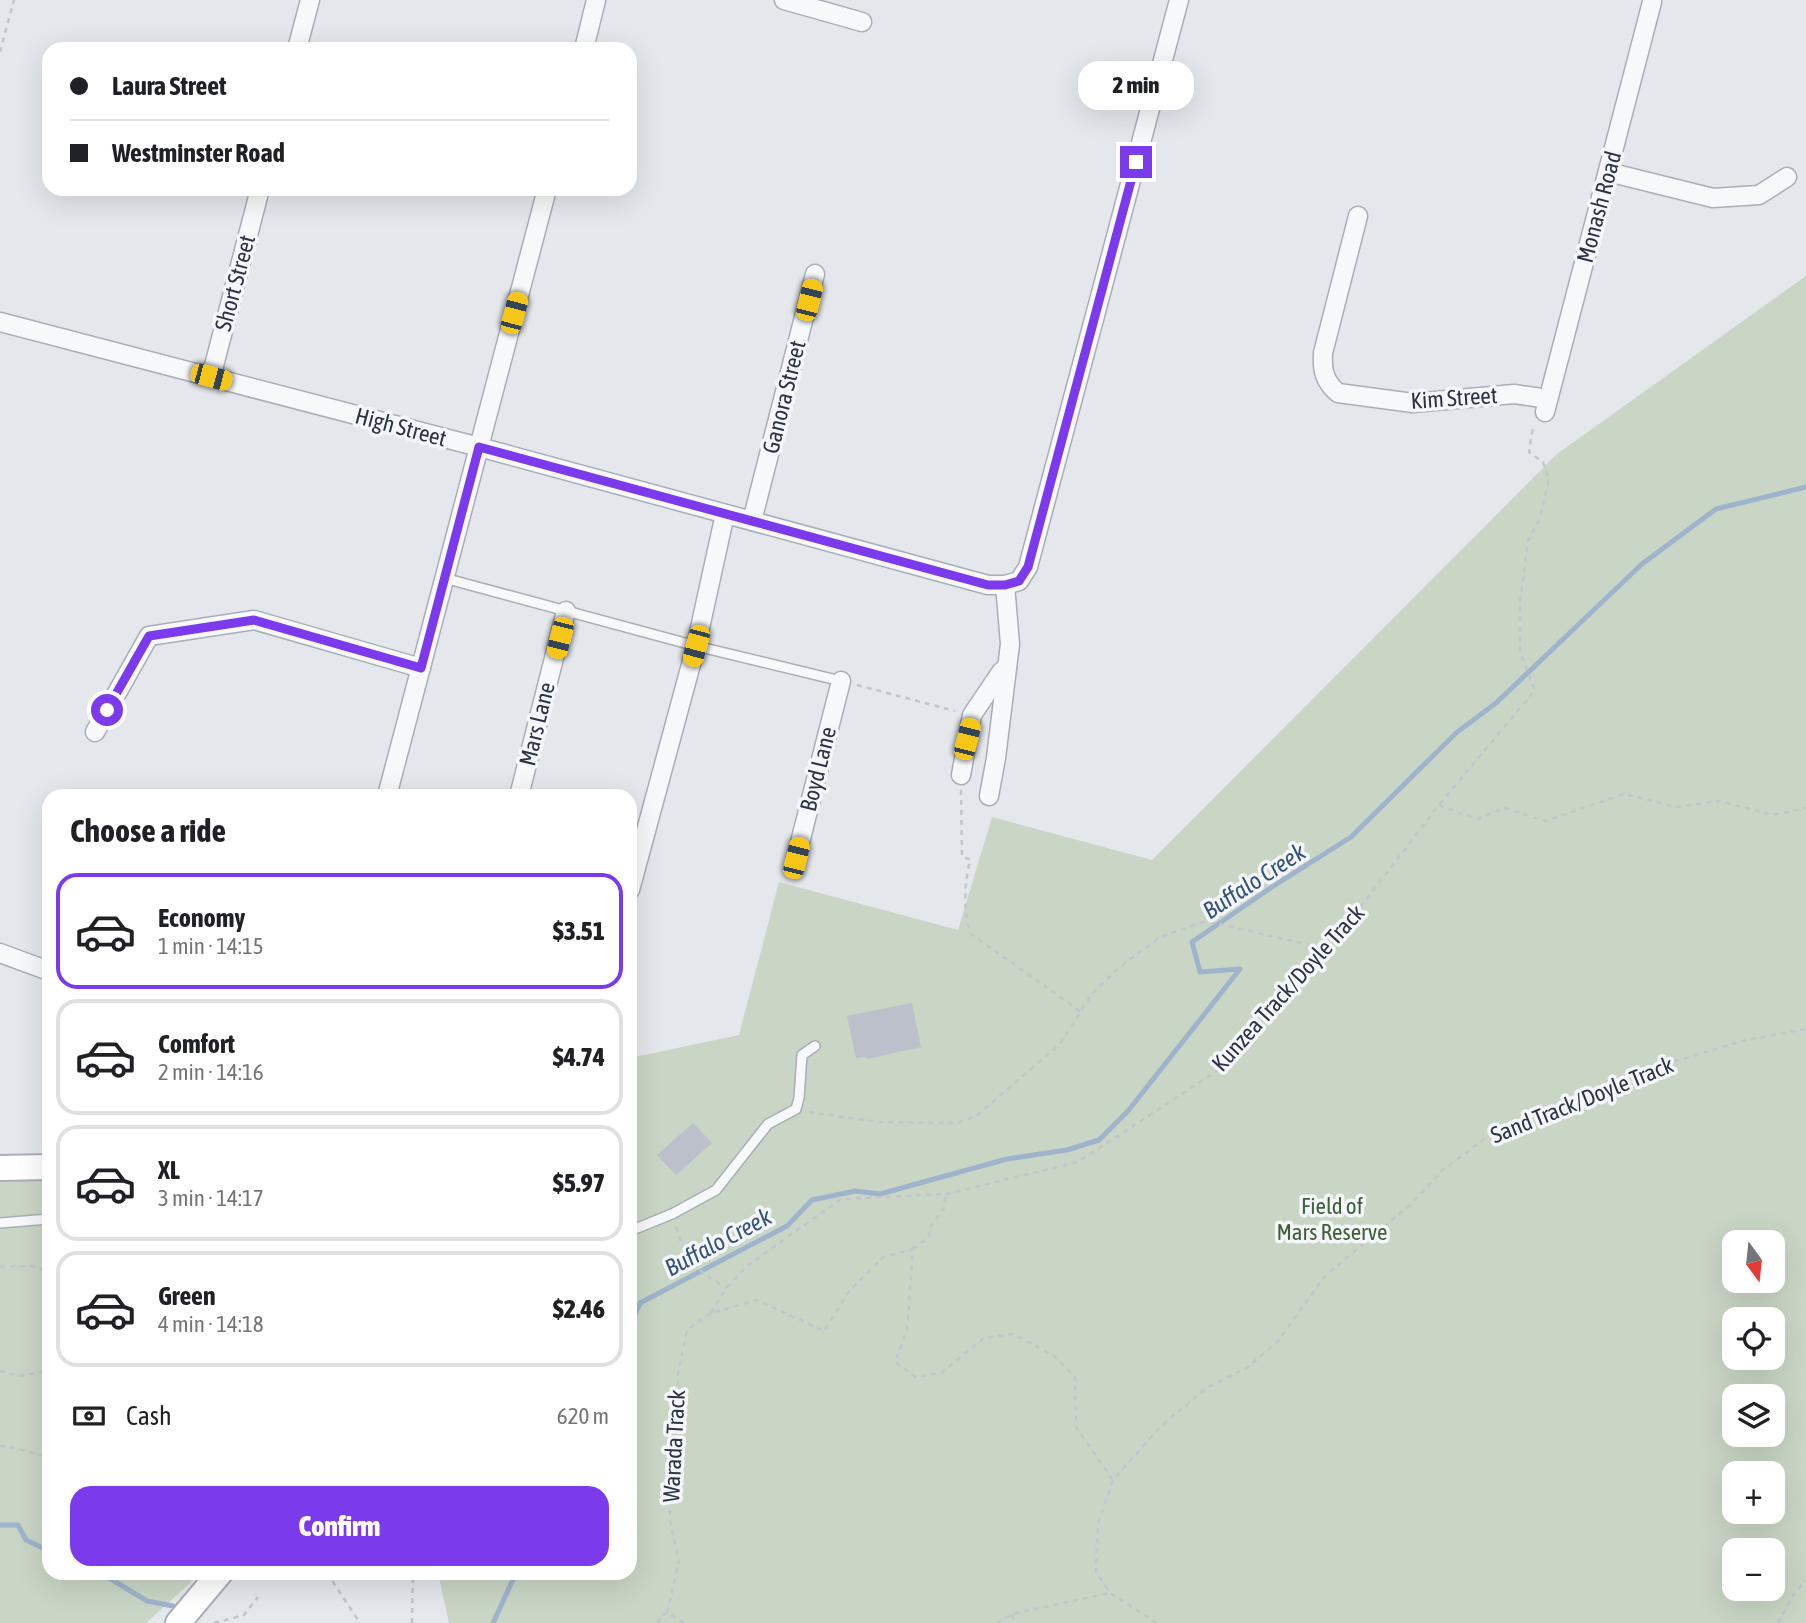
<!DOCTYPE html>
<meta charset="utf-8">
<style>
body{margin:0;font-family:"Asap Condensed",sans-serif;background:#f2f2f2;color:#202124;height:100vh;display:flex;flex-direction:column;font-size:26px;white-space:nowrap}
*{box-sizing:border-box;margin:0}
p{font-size:23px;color:#757577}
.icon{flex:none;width:38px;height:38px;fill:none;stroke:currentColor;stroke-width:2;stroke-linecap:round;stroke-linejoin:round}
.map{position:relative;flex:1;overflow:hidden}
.sheet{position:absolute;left:42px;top:789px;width:595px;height:791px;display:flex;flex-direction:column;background:#fff;border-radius:21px;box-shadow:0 7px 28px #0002}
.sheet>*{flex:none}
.hud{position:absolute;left:42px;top:42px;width:595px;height:154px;border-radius:21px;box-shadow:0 7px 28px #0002;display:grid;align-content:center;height:154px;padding:0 28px;background:#fff}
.needle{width:46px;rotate:165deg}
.fabs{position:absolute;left:1722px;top:1230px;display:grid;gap:14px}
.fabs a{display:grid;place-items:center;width:63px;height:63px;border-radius:14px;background:#fff;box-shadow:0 7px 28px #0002;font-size:35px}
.end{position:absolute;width:32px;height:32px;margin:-16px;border:9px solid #7c3aed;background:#fff;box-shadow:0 0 0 4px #fff}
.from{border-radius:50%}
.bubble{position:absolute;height:49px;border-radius:21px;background:#fff;box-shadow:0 7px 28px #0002;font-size:23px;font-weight:800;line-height:49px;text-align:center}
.car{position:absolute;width:21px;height:42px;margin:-21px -10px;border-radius:9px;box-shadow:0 0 5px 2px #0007;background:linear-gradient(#f5c518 24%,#345 0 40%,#f5c518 0 76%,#345 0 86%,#f5c518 0)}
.hud b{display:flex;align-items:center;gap:24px;height:66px;font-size:26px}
.hud b+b{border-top:2px solid #e0e0e0}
.hud i{width:18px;height:18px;background:#202124}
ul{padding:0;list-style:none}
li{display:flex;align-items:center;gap:21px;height:116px;margin:0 14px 10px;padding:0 14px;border:4px solid #e0e0e0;border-radius:21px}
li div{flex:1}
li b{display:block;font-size:26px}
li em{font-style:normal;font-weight:800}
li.selected{border-color:#7c3aed}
li>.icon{width:63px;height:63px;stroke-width:1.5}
h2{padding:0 28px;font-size:32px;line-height:84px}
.pay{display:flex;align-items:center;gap:18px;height:77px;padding:0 28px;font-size:26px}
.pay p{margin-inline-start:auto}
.cta{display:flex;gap:14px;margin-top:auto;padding:14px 28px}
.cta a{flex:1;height:80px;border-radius:21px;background:#7c3aed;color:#fff;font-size:28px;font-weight:800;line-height:80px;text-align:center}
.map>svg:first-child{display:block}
</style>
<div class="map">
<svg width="1806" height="1623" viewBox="0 0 1806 1623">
<rect width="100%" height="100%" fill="#e4e7ec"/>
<g fill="#c9d6c5" fill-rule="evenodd">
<path d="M1806,276V1623H449L438,1573H630V1058L739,1035L779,882L958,930L992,817L1152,860L1557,454ZM1734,1242H1773V1281H1734ZM1734,1320H1773V1358H1734ZM1734,1396H1773V1435H1734ZM1734,1474H1773V1512H1734ZM1734,1550H1773V1589H1734Z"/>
<path d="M49,1178V1573H196L190,1583L146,1623H0V1180Z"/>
</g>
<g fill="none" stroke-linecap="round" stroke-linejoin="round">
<g stroke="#9fb4cc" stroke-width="5">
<path d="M630,1326L640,1303L787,1226L812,1200L855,1191L880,1194L1007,1159L1067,1150L1099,1140L1128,1111L1240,969L1200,972L1192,942L1272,887L1351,837L1456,733L1496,703L1642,564L1716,509L1806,487"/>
<path d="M0,1525H18L26,1540L49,1551"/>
<path d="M101,1573L147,1601L173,1606"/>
<path d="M493,1623L516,1573"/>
</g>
</g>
<g fill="#bbc0ca">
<path d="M912,1003L921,1047L867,1059L865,1057L856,1058L847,1016Z"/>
<path d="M693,1123L712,1143L676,1175L657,1155Z"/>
</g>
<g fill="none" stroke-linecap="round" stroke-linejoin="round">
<g stroke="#a9aeb7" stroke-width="12">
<g id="service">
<path d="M444,578L696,646L841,681"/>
<path d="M0,1223L49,1219"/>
<path d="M630,1231L672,1214L716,1190L768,1124L796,1109L799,1098L802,1055L815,1046"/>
</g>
</g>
<g stroke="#a9aeb7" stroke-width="21">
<g id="minor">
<path d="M784,0L862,22"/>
<path d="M297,49L310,0"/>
<path d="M584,49L596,0"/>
<path d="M1608,172L1713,198L1759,195L1787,177"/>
<path d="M1358,216L1323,353C1322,370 1324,381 1338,393L1413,403L1514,394L1548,399"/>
<path d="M0,322L479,447L988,585H1005L1019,581L1028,567L1179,0"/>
<path d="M211,377L260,189"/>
<path d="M1545,412L1652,2"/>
<path d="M752,521L815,274"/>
<path d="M95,732L149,636L254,620L421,668"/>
<path d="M961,775L972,715L1001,672L1007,667"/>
<path d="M387,796L547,189"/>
<path d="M519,796L566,611"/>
<path d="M989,796L996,758L1010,644L1005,585"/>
<path d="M796,858L841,681"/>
<path d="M630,890L696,646L725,514"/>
<path d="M0,953L49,971"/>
</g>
</g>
<g stroke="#a9aeb7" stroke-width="28">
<g id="secondary">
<path d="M0,1168L49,1167"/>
<path d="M178,1623L220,1573"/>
</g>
</g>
<g stroke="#c2c5cb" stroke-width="2.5" stroke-dasharray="5 5" stroke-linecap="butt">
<path d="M0,52L14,0"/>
<path d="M857,685L955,711"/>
<path d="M961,790L962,857L970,859C965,885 962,909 971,934L1080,1011"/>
<path d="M1439,805L1477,819L1505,808L1545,821L1624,794L1676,807L1719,801L1773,815L1806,808"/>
<path d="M809,1112L879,1122L957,1123L976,1116L1059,1045L1092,994L1116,970L1160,937L1206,921L1328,949"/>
<path d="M676,1227C686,1261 696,1270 726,1288"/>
<path d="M913,1249L929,1237V1229L944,1208L946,1194"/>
<path d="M0,1267L32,1266L49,1272"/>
<path d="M711,1313L726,1288L747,1266L841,1199L946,1194L1078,1162L1217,1071L1328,949L1439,805L1535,690L1520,652V603L1528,541L1539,520L1549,479L1543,462L1529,452L1533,426"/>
<path d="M0,1371L18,1376L49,1371"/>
<path d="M0,1446L16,1448L49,1458"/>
<path d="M327,1573L360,1623"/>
<path d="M1012,1614L1014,1623"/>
<path d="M214,1623L244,1615L258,1597"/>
<path d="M412,1623L413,1573"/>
<path d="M658,1623L660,1617L667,1613"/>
<path d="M684,1623L667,1613L679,1561L670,1520L669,1480L677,1424L678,1374L687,1330L711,1313L757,1300L824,1331L850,1290L884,1257L913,1249L907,1330L895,1362L916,1377L941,1373L984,1338L1013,1334L1053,1355L1075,1377L1076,1427L1113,1480"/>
<path d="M997,1623L1012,1614L1110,1593"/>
<path d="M1157,1623L1110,1593L1096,1572L1098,1523L1113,1480L1162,1425L1208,1387L1248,1367L1279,1340L1324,1277L1411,1204L1442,1171L1495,1131L1576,1101L1639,1072L1746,1040L1806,1029"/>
<path d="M1778,1623L1794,1594L1806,1580"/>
</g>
<use href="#service" stroke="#f7f8fa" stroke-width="9"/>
<use href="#minor" stroke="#f7f8fa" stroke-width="18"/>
<use href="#secondary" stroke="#fff" stroke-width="24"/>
</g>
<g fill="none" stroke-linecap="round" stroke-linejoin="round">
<path stroke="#7c3aed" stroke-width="9" d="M107,710L149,636L254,620L421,668L479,447L988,585H1005L1019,581L1028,567L1136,162"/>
</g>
<g text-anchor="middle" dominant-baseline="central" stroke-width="7" stroke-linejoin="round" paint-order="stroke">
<g font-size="23" fill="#2b3445" stroke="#f4f6f9">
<text transform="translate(1599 207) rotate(-75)">Monash Road</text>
<text transform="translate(235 283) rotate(-75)">Short Street</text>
<text transform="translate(784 397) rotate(-76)">Ganora Street</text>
<text transform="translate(1454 398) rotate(-4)">Kim Street</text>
<text transform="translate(401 427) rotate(15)">High Street</text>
<text transform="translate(537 724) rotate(-76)">Mars Lane</text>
<text transform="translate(818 769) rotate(-76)">Boyd Lane</text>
<text transform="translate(1288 988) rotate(-48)">Kunzea Track/Doyle Track</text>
<text transform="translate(1582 1100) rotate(-22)">Sand Track/Doyle Track</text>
<text transform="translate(674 1446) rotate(-87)">Warada Track</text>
</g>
<g font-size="23" fill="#3f6138" stroke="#f4f6f9">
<text x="1332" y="1206">Field of<tspan x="1332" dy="26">Mars Reserve</tspan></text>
</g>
<g font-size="24" font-style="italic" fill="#34527a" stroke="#f4f6f9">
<text transform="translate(1254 881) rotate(-33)">Buffalo Creek</text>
<text transform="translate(718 1242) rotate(-28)">Buffalo Creek</text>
</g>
</g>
</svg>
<div class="fabs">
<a><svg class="needle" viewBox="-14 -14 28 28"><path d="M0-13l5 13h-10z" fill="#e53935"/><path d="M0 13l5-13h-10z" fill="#757577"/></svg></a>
<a><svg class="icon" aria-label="locate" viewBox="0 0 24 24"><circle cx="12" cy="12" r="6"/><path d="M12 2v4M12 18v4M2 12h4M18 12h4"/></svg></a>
<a><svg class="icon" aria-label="layers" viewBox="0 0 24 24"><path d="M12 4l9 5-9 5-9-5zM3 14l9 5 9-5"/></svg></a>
<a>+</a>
<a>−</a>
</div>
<i class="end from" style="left:107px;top:710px"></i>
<i class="end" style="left:1136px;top:162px"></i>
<div class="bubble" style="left:1078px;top:61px;width:116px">2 min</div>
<i class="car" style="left:809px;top:300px;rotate:14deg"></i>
<i class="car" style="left:514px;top:313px;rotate:15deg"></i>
<i class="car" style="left:211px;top:377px;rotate:105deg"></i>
<i class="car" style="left:560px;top:638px;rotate:194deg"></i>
<i class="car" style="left:696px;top:646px;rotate:195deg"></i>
<i class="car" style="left:967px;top:739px;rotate:14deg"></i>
<i class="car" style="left:796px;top:858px;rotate:14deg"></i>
<div class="hud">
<b><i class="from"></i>Laura Street</b>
<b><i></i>Westminster Road</b>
</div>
<section class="sheet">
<h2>Choose a ride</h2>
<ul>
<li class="selected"><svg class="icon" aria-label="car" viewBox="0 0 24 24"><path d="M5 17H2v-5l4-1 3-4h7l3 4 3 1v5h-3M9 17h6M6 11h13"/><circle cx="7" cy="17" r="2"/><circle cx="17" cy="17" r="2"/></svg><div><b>Economy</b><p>1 min · 14:15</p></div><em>$3.51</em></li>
<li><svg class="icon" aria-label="car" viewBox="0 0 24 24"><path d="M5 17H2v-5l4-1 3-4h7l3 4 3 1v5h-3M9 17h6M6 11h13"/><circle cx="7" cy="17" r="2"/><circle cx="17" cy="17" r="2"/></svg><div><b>Comfort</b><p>2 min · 14:16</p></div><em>$4.74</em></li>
<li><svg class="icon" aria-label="car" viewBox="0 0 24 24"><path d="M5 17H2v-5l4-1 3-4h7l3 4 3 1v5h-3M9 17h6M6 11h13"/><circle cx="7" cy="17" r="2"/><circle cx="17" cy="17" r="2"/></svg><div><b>XL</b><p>3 min · 14:17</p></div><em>$5.97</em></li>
<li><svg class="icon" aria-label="car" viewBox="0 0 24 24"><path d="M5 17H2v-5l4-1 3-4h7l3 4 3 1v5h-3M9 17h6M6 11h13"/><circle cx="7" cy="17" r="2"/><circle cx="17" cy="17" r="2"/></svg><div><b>Green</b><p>4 min · 14:18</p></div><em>$2.46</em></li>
</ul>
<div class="pay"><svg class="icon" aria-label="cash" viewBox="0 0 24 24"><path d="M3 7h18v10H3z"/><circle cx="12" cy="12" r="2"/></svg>Cash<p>620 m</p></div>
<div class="cta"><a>Confirm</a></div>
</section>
</div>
